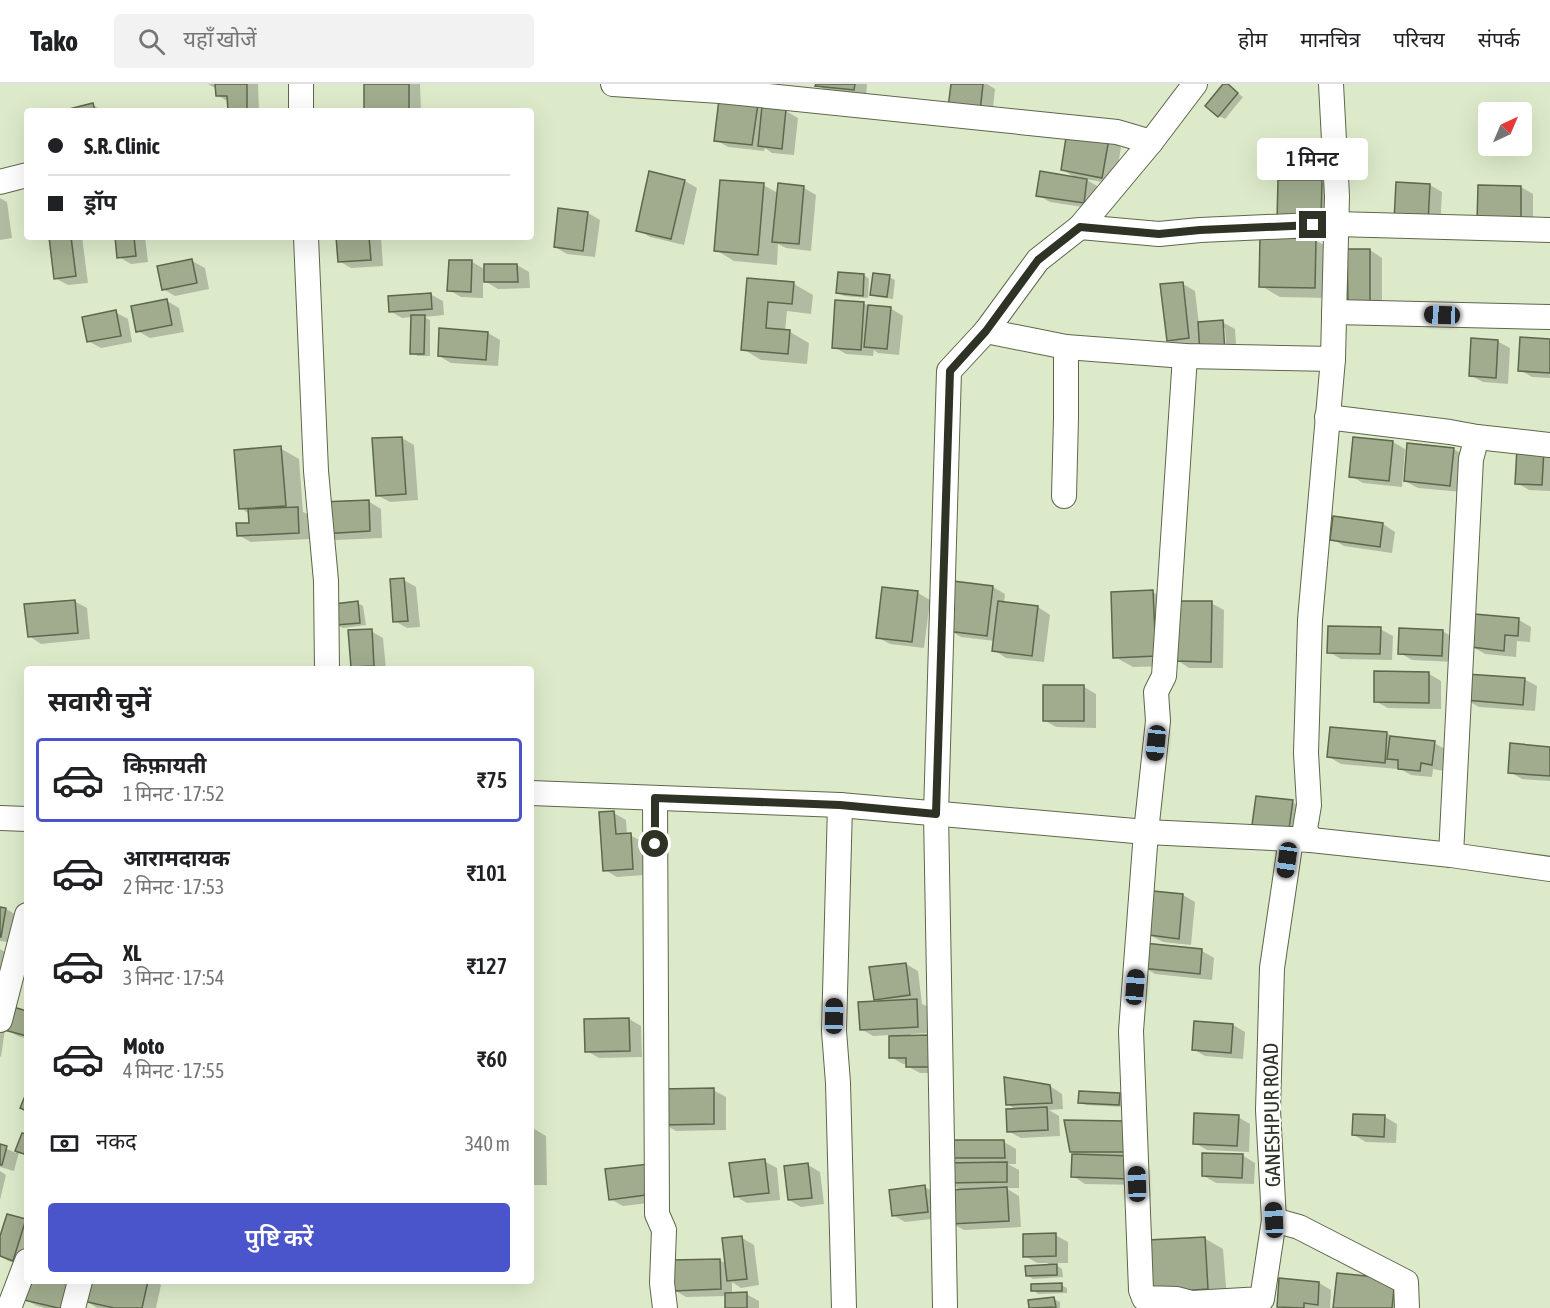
<!DOCTYPE html>
<html lang="hi">
<meta charset="utf-8">
<style>
body{margin:0;font-family:"Asap Condensed","Noto Sans Devanagari",sans-serif;background:#f2f2f2;color:#202124;height:100vh;display:flex;flex-direction:column;font-size:22px;white-space:nowrap}
*{box-sizing:border-box;margin:0}
p{font-size:20px;color:#757577}
.icon{flex:none;width:33px;height:33px;fill:none;stroke:currentColor;stroke-width:2;stroke-linecap:round;stroke-linejoin:round}
.map{position:relative;flex:1;overflow:hidden}
.side{position:absolute;left:24px;top:582px;width:510px;height:618px;display:flex;flex-direction:column;background:#fff;border-radius:6px;box-shadow:0 6px 24px #0002}
.side>*{flex:none}
.banner{position:absolute;left:24px;top:24px;width:510px;height:132px;border-radius:6px;box-shadow:0 6px 24px #0002;display:grid;align-content:center;height:132px;padding:0 24px;background:#fff}
.needle{width:39px;rotate:44deg}
.buttons{position:absolute;left:1478px;top:18px;display:grid;gap:12px}
.buttons a{display:grid;place-items:center;width:54px;height:54px;border-radius:6px;background:#fff;box-shadow:0 6px 24px #0002;font-size:30px}
.end{position:absolute;width:27px;height:27px;margin:-14px;border:8px solid #2e3326;background:#fff;box-shadow:0 0 0 3px #fff}
.from{border-radius:50%}
.bubble{position:absolute;height:42px;border-radius:6px;background:#fff;box-shadow:0 6px 24px #0002;font-size:20px;font-weight:600;line-height:42px;text-align:center}
.car{position:absolute;width:18px;height:36px;margin:-18px -9px;border-radius:8px;box-shadow:0 0 4px 2px #0007;background:linear-gradient(#222 24%,#8ab4d8 0 40%,#222 0 76%,#8ab4d8 0 86%,#222 0)}
.banner b{display:flex;align-items:center;gap:21px;height:57px;font-size:22px}
.banner b+b{border-top:2px solid #e0e0e0}
.banner i{width:15px;height:15px;background:#202124}
ul{padding:0;list-style:none}
li{display:flex;align-items:center;gap:18px;height:84px;margin:0 12px 9px;padding:0 12px;border:3px solid transparent;border-radius:6px}
li div{flex:1}
li b{display:block;font-size:22px}
li em{font-style:normal;font-weight:600}
li.on{border-color:#4b55cb}
li>.icon{width:54px;height:54px;stroke-width:1.5}
h2{padding:0 24px;font-size:27px;line-height:72px}
.pay{display:flex;align-items:center;gap:15px;height:66px;padding:0 24px;font-size:22px}
.pay p{margin-inline-start:auto}
.button{display:flex;gap:12px;margin-top:auto;padding:12px 24px}
.button a{flex:1;height:69px;border-radius:6px;background:#4b55cb;color:#fff;font-size:24px;font-weight:600;line-height:69px;text-align:center}
header{display:flex;align-items:center;gap:36px;box-sizing:border-box;height:84px;padding:0 30px;background:#fff;border-bottom:2px solid #e0e0e0}
header strong{font-size:28px}
nav{display:flex;gap:33px;margin-inline-start:auto;font-size:21px}
.search{width:420px;height:54px;background:#f2f2f2;display:flex;align-items:center;gap:15px;box-sizing:border-box;padding:0 21px;border-radius:6px;color:#757577;font-size:22px}
.map>svg:first-child{display:block}
</style>
<header>
<strong>Tako</strong>
<div class="search"><svg class="icon" aria-label="search" viewBox="0 0 24 24"><circle cx="10" cy="10" r="6"/><path d="M15 15l6 6"/></svg>यहाँ खोजें</div>
<nav><a>होम</a><a>मानचित्र</a><a>परिचय</a><a>संपर्क</a></nav>
</header>
<div class="map">
<svg width="1550" height="1224" viewBox="0 0 1550 1224">
<rect width="100%" height="100%" fill="#ddeaca"/>
<g fill="#0003">
<path d="M208,0H258L259,27H229V18L217,11V5Z"/>
<path d="M365,0H420L421,27H366Z"/>
<path d="M817,0H867L866,12L829,8L817,1Z"/>
<path d="M952,0H987L995,5L992,34Z"/>
<path d="M1225,0L1243,13L1225,35L1219,32Z"/>
<path d="M93,21L103,27H72Z"/>
<path d="M757,22L763,25L786,27L798,34L794,71L772,69L765,64L764,67L728,63L716,56Z"/>
<path d="M1109,56L1121,63L1115,100L1085,95L1099,103L1096,125L1050,118L1038,111L1077,95L1062,85Z"/>
<path d="M685,97L697,104L684,161L650,153L638,146Z"/>
<path d="M1321,98L1334,105L1333,143L1291,142Z"/>
<path d="M763,101L778,109L779,101L804,104L816,111L811,167L786,164L778,160L777,181L734,177L716,166Z"/>
<path d="M1430,101L1442,108L1440,145L1408,143Z"/>
<path d="M1521,103L1533,110V144L1491,143Z"/>
<path d="M0,114L7,118L12,154L0,156Z"/>
<path d="M588,129L600,136L595,173L567,170L555,163Z"/>
<path d="M51,153H82L88,199L68,201L55,194Z"/>
<path d="M116,153H145L148,178L131,180L119,173Z"/>
<path d="M337,153H381L383,182L351,184L339,177Z"/>
<path d="M1315,156L1334,167L1333,214L1280,213L1261,202Z"/>
<path d="M1370,166L1382,174V226H1362Z"/>
<path d="M192,177L205,184L209,205L175,212L163,205Z"/>
<path d="M472,178L486,186L517,181L529,188L530,204L498,205L483,196V214L461,213L449,206Z"/>
<path d="M864,191L869,195L868,214L844,212L838,209Z"/>
<path d="M889,193L895,196L893,215L877,213L872,210Z"/>
<path d="M748,196L794,200L813,211L811,230L787,227L785,247L790,248L809,259L807,280L761,276L743,265Z"/>
<path d="M1183,200L1195,207L1199,240L1222,238L1235,245L1237,275L1227,276L1225,244H1222L1224,276L1180,263L1168,256Z"/>
<path d="M430,210L443,217L444,231L424,233L430,236V272H418L412,269V233L402,234L390,227Z"/>
<path d="M167,217L179,224L184,248L150,254L138,247Z"/>
<path d="M837,217L864,219L869,223L890,224L903,232L899,271L878,269L874,266L873,272L846,270L834,263Z"/>
<path d="M115,228L128,235L132,258L101,264L88,257Z"/>
<path d="M488,249L500,256L498,282L451,279L439,272Z"/>
<path d="M1497,257L1510,264L1508,300L1483,298L1470,291Z"/>
<path d="M1550,257V294L1532,293L1520,286Z"/>
<path d="M402,354L414,361L418,416L390,418L377,411Z"/>
<path d="M1393,358L1405,365L1402,403L1363,399L1351,392Z"/>
<path d="M280,364L299,375L303,428L310,431L311,455L251,458L238,451L250,440V430L240,424Z"/>
<path d="M1453,365L1466,372L1462,408L1418,404L1405,397Z"/>
<path d="M1518,365L1550,370V407L1529,406L1517,399Z"/>
<path d="M368,417L381,425L382,454L336,456L324,449Z"/>
<path d="M1383,440L1395,448L1392,469L1344,462L1332,455Z"/>
<path d="M404,496L416,503L420,543L407,544L395,537Z"/>
<path d="M993,503L1005,510L1004,519L1038,523L1050,531L1044,578L1006,574L994,566L995,557L961,553L949,546Z"/>
<path d="M1152,508L1171,518L1174,582L1133,583L1115,573Z"/>
<path d="M918,509L930,516L924,564L890,560L877,553Z"/>
<path d="M74,517L87,524L90,555L41,560L29,552Z"/>
<path d="M358,519L363,522L366,541L343,544L337,541Z"/>
<path d="M1211,519L1224,526L1223,584H1189L1177,576Z"/>
<path d="M1476,532L1519,536L1531,543L1530,558L1517,557L1516,573L1485,570L1473,563Z"/>
<path d="M1380,545L1393,552L1392,576L1341,575L1329,568Z"/>
<path d="M371,547L383,554L386,585H356L352,583Z"/>
<path d="M1442,547L1455,554L1454,578L1412,576L1400,569Z"/>
<path d="M1429,590L1441,597V625L1388,624L1375,617Z"/>
<path d="M1524,595L1537,602L1535,627L1479,623L1466,616Z"/>
<path d="M1084,603L1096,610V644L1056,643L1044,636Z"/>
<path d="M1387,649L1395,654L1434,659L1447,666L1444,687L1433,685L1432,693L1411,691L1397,683V685L1341,680L1329,673Z"/>
<path d="M1550,664V697L1522,695L1510,688Z"/>
<path d="M1292,718L1304,725L1301,751L1266,747Z"/>
<path d="M614,729L626,736L627,751H630L643,758L645,791L617,793L605,786Z"/>
<path d="M1183,811L1195,818L1191,861L1163,858L1150,851Z"/>
<path d="M0,824L6,825L18,832L13,859L0,857Z"/>
<path d="M0,865L13,873L0,908Z"/>
<path d="M1202,867L1214,874L1212,896L1155,890L1143,883Z"/>
<path d="M906,880L918,887L922,920L929,923L930,949L911,950V953L942,989H920L907,982V980H903L891,973L890,951L873,952L861,945L880,918L875,915Z"/>
<path d="M0,929H27V955L18,952L5,945L1,973L0,972Z"/>
<path d="M629,935L641,942L642,973L599,974L587,967Z"/>
<path d="M1233,941L1245,948L1243,975L1205,972L1193,965Z"/>
<path d="M1050,1002L1062,1010L1063,1025L1049,1026L1059,1032L1060,1052L1021,1054L1008,1047L1017,1026L1007,1020Z"/>
<path d="M713,1006L726,1013V1046L676,1047L664,1040Z"/>
<path d="M1119,1010L1125,1013V1023L1086,1021L1080,1018Z"/>
<path d="M1238,1033L1250,1040L1249,1068L1207,1066L1195,1059Z"/>
<path d="M1385,1033L1397,1040L1396,1059L1366,1058L1354,1051Z"/>
<path d="M1125,1039L1142,1101L1085,1100L1073,1092L1079,1072L1071,1067Z"/>
<path d="M531,1043L546,1052L547,1101H531Z"/>
<path d="M23,1051L27,1052V1072L19,1068L14,1087L0,1083V1062L16,1069Z"/>
<path d="M1004,1058L1016,1065V1080H1008L1019,1086V1104H1006L1019,1112L1021,1143L964,1146L951,1139L963,1107L947,1098L958,1080L946,1073Z"/>
<path d="M1242,1071L1255,1079L1254,1100L1216,1099L1204,1092Z"/>
<path d="M764,1077L777,1084L780,1116L747,1119L735,1112Z"/>
<path d="M808,1081L820,1088L824,1120L801,1123L789,1116Z"/>
<path d="M607,1086L665,1117L623,1122L610,1115Z"/>
<path d="M0,1087L6,1091L0,1116Z"/>
<path d="M925,1103L937,1110L940,1134L905,1138L893,1131Z"/>
<path d="M25,1137L27,1138V1178L26,1182L8,1177L0,1172V1157Z"/>
<path d="M1055,1151L1068,1158V1179H1053L1062,1185L1063,1193L1033,1195L1028,1192L1048,1182V1179H1037L1025,1172Z"/>
<path d="M742,1154L754,1161L759,1201L741,1204L732,1198V1210H746L759,1217V1224H727L726,1212L686,1213L674,1206L719,1176L727,1180Z"/>
<path d="M1204,1154L1223,1165L1227,1215L1172,1218Z"/>
<path d="M1281,1196L1319,1199L1331,1206L1330,1224H1283L1279,1222Z"/>
<path d="M89,1197H154L161,1201L156,1224H97L85,1216Z"/>
<path d="M1394,1197L1412,1224H1334Z"/>
<path d="M1061,1201L1067,1204V1209L1038,1210L1033,1206Z"/>
<path d="M25,1215L77,1224H45L37,1222Z"/>
<path d="M1054,1215L1060,1218V1224H1031L1030,1217Z"/>
</g>
<g fill="#a1ac8e" stroke="#5c674b" stroke-width="1.5">
<path d="M215,0H247V27H228L227,12H216Z"/>
<rect x="364" y="0" width="45" height="27"/>
<path d="M816,0H855L854,6L815,2Z"/>
<path d="M951,0H983L980,28L948,24Z"/>
<path d="M1223,0H1228L1238,9L1218,33L1205,22Z"/>
<path d="M719,15L758,20L752,61L714,57Z"/>
<path d="M93,19L95,27H70L69,25Z"/>
<path d="M762,22L786,25L782,65L758,62Z"/>
<path d="M1067,47L1109,55L1102,94L1061,86Z"/>
<path d="M649,87L685,96L671,155L636,147Z"/>
<path d="M1040,87L1087,95L1084,119L1036,112Z"/>
<path d="M720,96L764,99L758,171L714,167Z"/>
<path d="M1278,96H1322L1321,137L1277,136Z"/>
<path d="M1396,98L1430,100L1428,139L1394,137Z"/>
<path d="M778,99L804,102L799,160L772,158Z"/>
<path d="M1478,101L1521,102V138L1477,137Z"/>
<path d="M558,124L588,128L583,167L554,163Z"/>
<path d="M49,153H71L76,192L54,195Z"/>
<path d="M115,153H134L136,172L117,174Z"/>
<path d="M336,153H369L371,176L338,178Z"/>
<path d="M1260,153L1316,155L1315,204L1259,203Z"/>
<path d="M1347,165H1370V220H1348Z"/>
<path d="M192,175L197,199L162,206L157,182Z"/>
<path d="M449,176H472L471,208L447,207Z"/>
<path d="M484,180H517L518,198H484Z"/>
<path d="M838,188L864,190L863,212L836,209Z"/>
<path d="M873,189L890,191L887,213L870,211Z"/>
<path d="M747,194L794,198L792,220L768,218L766,244L790,246L788,270L741,266Z"/>
<path d="M1183,198L1189,254L1167,257L1160,200Z"/>
<path d="M431,209L432,225L389,228L388,212Z"/>
<path d="M167,215L172,241L136,248L131,222Z"/>
<path d="M835,216L864,218L861,266L832,264Z"/>
<path d="M868,221L891,223L887,265L864,263Z"/>
<path d="M116,226L121,252L87,258L82,233Z"/>
<path d="M411,231H425L424,270H410Z"/>
<path d="M1223,236L1225,269L1200,271L1198,238Z"/>
<path d="M439,244L488,248L486,276L438,272Z"/>
<path d="M1520,253L1550,255V289L1518,287Z"/>
<path d="M1471,254L1498,256L1496,294L1469,292Z"/>
<path d="M402,353L406,410L376,412L372,354Z"/>
<path d="M1353,353L1393,357L1389,397L1349,393Z"/>
<path d="M1407,359L1454,364L1450,402L1404,397Z"/>
<path d="M281,362L286,422L239,425L234,366Z"/>
<path d="M1517,364L1544,365L1542,401L1515,400Z"/>
<path d="M369,416L370,447L322,450L321,418Z"/>
<path d="M298,423L299,449L237,452L236,439H249L248,425Z"/>
<path d="M1333,432L1383,439L1380,463L1330,456Z"/>
<path d="M404,494L408,537L393,538L390,495Z"/>
<path d="M953,497L993,502L987,552L947,547Z"/>
<path d="M882,503L918,507L912,558L876,554Z"/>
<path d="M1153,506L1156,572L1113,574L1111,508Z"/>
<path d="M75,516L78,549L28,553L24,520Z"/>
<path d="M358,517L360,539L336,541L334,520Z"/>
<path d="M998,517L1038,522L1032,572L992,567Z"/>
<path d="M1175,517H1212L1211,578L1175,577Z"/>
<path d="M1474,530L1519,534L1518,552L1505,551L1504,567L1471,563Z"/>
<path d="M1328,542L1381,543L1380,570L1327,569Z"/>
<path d="M1399,544L1443,546L1442,572L1398,570Z"/>
<path d="M372,545L374,582L351,583L348,546Z"/>
<path d="M1374,587L1429,588V619L1374,618Z"/>
<path d="M1466,590L1525,594L1523,621L1465,616Z"/>
<rect x="1043" y="601" width="41" height="36"/>
<path d="M1330,643L1387,648L1385,679L1327,673Z"/>
<path d="M1390,652L1435,657L1432,681L1421,679L1420,687L1398,685V676L1387,675Z"/>
<path d="M1510,659L1550,663V692L1508,689Z"/>
<path d="M1256,712L1293,716L1289,745L1252,741Z"/>
<path d="M614,727L616,750L631,749L633,785L603,787L599,728Z"/>
<path d="M1153,807L1183,810L1179,855L1149,851Z"/>
<path d="M0,823L6,824L1,853H0Z"/>
<path d="M1144,859L1202,865L1200,890L1141,884Z"/>
<path d="M906,879L910,911L874,916L869,883Z"/>
<path d="M917,915L918,943L860,946L858,918Z"/>
<path d="M10,922L27,927V952L4,946Z"/>
<path d="M629,934L630,967L585,968L584,935Z"/>
<path d="M1194,937L1233,940L1231,969L1192,966Z"/>
<path d="M929,951L930,983H906V974H889V952Z"/>
<path d="M1004,993L1050,1001L1052,1019L1006,1021Z"/>
<path d="M714,1004V1040L662,1041V1005Z"/>
<path d="M27,1007V1027L20,1024Z"/>
<path d="M1079,1007L1120,1009L1119,1021L1078,1019Z"/>
<path d="M1047,1023L1048,1046L1007,1048L1006,1025Z"/>
<path d="M1194,1029L1239,1031L1237,1062L1193,1060Z"/>
<path d="M1353,1030L1385,1031L1384,1053L1352,1051Z"/>
<path d="M1064,1036L1126,1037L1130,1068H1070Z"/>
<path d="M22,1049L27,1050V1071L15,1067Z"/>
<path d="M945,1056H1004L1005,1074H945Z"/>
<path d="M0,1060L7,1062L2,1081H0Z"/>
<path d="M1202,1069L1243,1070L1242,1094L1202,1092Z"/>
<path d="M1072,1070L1131,1072L1130,1095L1071,1093Z"/>
<path d="M765,1075L769,1109L734,1113L729,1079Z"/>
<path d="M1007,1078V1098L945,1099V1079Z"/>
<path d="M808,1079L812,1114L788,1116L784,1082Z"/>
<path d="M649,1080L653,1110L609,1116L605,1085Z"/>
<path d="M925,1101L928,1128L892,1132L889,1106Z"/>
<path d="M1007,1103L1009,1137L950,1140L948,1106Z"/>
<path d="M7,1130L26,1135L13,1177L0,1172V1152Z"/>
<path d="M1056,1149V1172L1023,1173V1150Z"/>
<path d="M742,1152L747,1195L727,1197L722,1154Z"/>
<path d="M1205,1153L1208,1205L1151,1209L1148,1156Z"/>
<path d="M720,1175L721,1205L673,1207L672,1176Z"/>
<path d="M1057,1180V1191L1026,1192L1025,1182Z"/>
<path d="M1337,1189L1395,1195L1392,1224H1333Z"/>
<path d="M1279,1194L1319,1198L1318,1221L1304,1219V1224L1277,1223Z"/>
<path d="M28,1197H70L64,1224H58L24,1216Z"/>
<path d="M88,1197H148L142,1224H114L83,1217Z"/>
<path d="M1062,1199V1207H1031V1200Z"/>
<path d="M747,1208V1224H725V1209Z"/>
<path d="M1054,1213L1056,1223L1029,1224L1028,1216Z"/>
</g>
<g fill="none" stroke-linecap="round" stroke-linejoin="round">
<g stroke="#5d674b" stroke-width="26">
<g id="minor">
<path d="M301,0V27"/>
<path d="M613,0L720,7L1117,48L1151,58"/>
<path d="M1195,0L1151,58L1080,143L1038,176L986,247L1066,263L1185,272L1333,275L1310,536L1306,669L1309,721L1305,745L1311,756"/>
<path d="M1331,0L1337,112L1333,275"/>
<path d="M0,98L27,91"/>
<path d="M1080,143L1159,150L1200,146L1336,140L1550,146"/>
<path d="M306,153L316,387L326,497L327,585"/>
<path d="M1334,228L1550,233"/>
<path d="M1185,272L1164,592L1156,608L1158,637L1146,748L1131,947L1141,1206L1144,1214L1177,1215L1192,1219"/>
<path d="M1327,333L1450,348L1477,353L1550,361"/>
<path d="M1064,412L1066,334V263"/>
<path d="M531,709L840,721L1146,748L1311,756L1451,771L1550,785"/>
<path d="M655,714L657,1130L664,1146L662,1199L665,1224"/>
<path d="M840,721L834,947L838,999L844,1224"/>
<path d="M0,734L27,735"/>
<path d="M1451,771L1471,375L1477,353"/>
<path d="M0,936L27,831"/>
<path d="M1274,1136L1299,1143L1406,1198L1407,1224"/>
<path d="M9,1224L27,1177"/>
<path d="M73,1224L80,1197"/>
<path d="M945,1224L936,730L949,287L986,247"/>
<path d="M1193,1224L1192,1219L1262,1215L1274,1136L1268,1026L1272,884L1291,755"/>
</g>
</g>
<use href="#minor" stroke="#fff" stroke-width="24"/>
</g>
<g fill="none" stroke-linecap="round" stroke-linejoin="round">
<path stroke="#2e3326" stroke-width="8" d="M655,760V714L840,721L936,730L950,287L986,247L1038,176L1080,143L1159,150L1200,146L1313,141"/>
</g>
<g text-anchor="middle" dominant-baseline="central" stroke-width="4.5" stroke-linejoin="round" paint-order="stroke">
<g font-size="21" fill="#2e3326" stroke="#fff">
<text transform="translate(1271 1031) rotate(-91)">GANESHPUR ROAD</text>
</g>
</g>
</svg>
<div class="buttons">
<a><svg class="needle" viewBox="-14 -14 28 28"><path d="M0-13l5 13h-10z" fill="#e53935"/><path d="M0 13l5-13h-10z" fill="#757577"/></svg></a>
</div>
<i class="end from" style="left:655px;top:760px"></i>
<i class="end" style="left:1313px;top:141px"></i>
<div class="bubble" style="left:1257px;top:54px;width:111px">1 मिनट</div>
<i class="car" style="left:1442px;top:231px;rotate:272deg"></i>
<i class="car" style="left:1156px;top:659px;rotate:186deg"></i>
<i class="car" style="left:1287px;top:776px;rotate:188deg"></i>
<i class="car" style="left:1135px;top:903px;rotate:5deg"></i>
<i class="car" style="left:834px;top:932px;rotate:1deg"></i>
<i class="car" style="left:1137px;top:1100px;rotate:358deg"></i>
<i class="car" style="left:1274px;top:1136px;rotate:357deg"></i>
<div class="banner">
<b><i class="from"></i>S.R. Clinic</b>
<b><i></i>ड्रॉप</b>
</div>
<section class="side">
<h2>सवारी चुनें</h2>
<ul>
<li class="on"><svg class="icon" aria-label="car" viewBox="0 0 24 24"><path d="M5 17H2v-5l4-1 3-4h7l3 4 3 1v5h-3M9 17h6M6 11h13"/><circle cx="7" cy="17" r="2"/><circle cx="17" cy="17" r="2"/></svg><div><b>किफ़ायती</b><p>1 मिनट · 17:52</p></div><em>₹75</em></li>
<li><svg class="icon" aria-label="car" viewBox="0 0 24 24"><path d="M5 17H2v-5l4-1 3-4h7l3 4 3 1v5h-3M9 17h6M6 11h13"/><circle cx="7" cy="17" r="2"/><circle cx="17" cy="17" r="2"/></svg><div><b>आरामदायक</b><p>2 मिनट · 17:53</p></div><em>₹101</em></li>
<li><svg class="icon" aria-label="car" viewBox="0 0 24 24"><path d="M5 17H2v-5l4-1 3-4h7l3 4 3 1v5h-3M9 17h6M6 11h13"/><circle cx="7" cy="17" r="2"/><circle cx="17" cy="17" r="2"/></svg><div><b>XL</b><p>3 मिनट · 17:54</p></div><em>₹127</em></li>
<li><svg class="icon" aria-label="car" viewBox="0 0 24 24"><path d="M5 17H2v-5l4-1 3-4h7l3 4 3 1v5h-3M9 17h6M6 11h13"/><circle cx="7" cy="17" r="2"/><circle cx="17" cy="17" r="2"/></svg><div><b>Moto</b><p>4 मिनट · 17:55</p></div><em>₹60</em></li>
</ul>
<div class="pay"><svg class="icon" aria-label="cash" viewBox="0 0 24 24"><path d="M3 7h18v10H3z"/><circle cx="12" cy="12" r="2"/></svg>नकद<p>340 m</p></div>
<div class="button"><a>पुष्टि करें</a></div>
</section>
</div>
